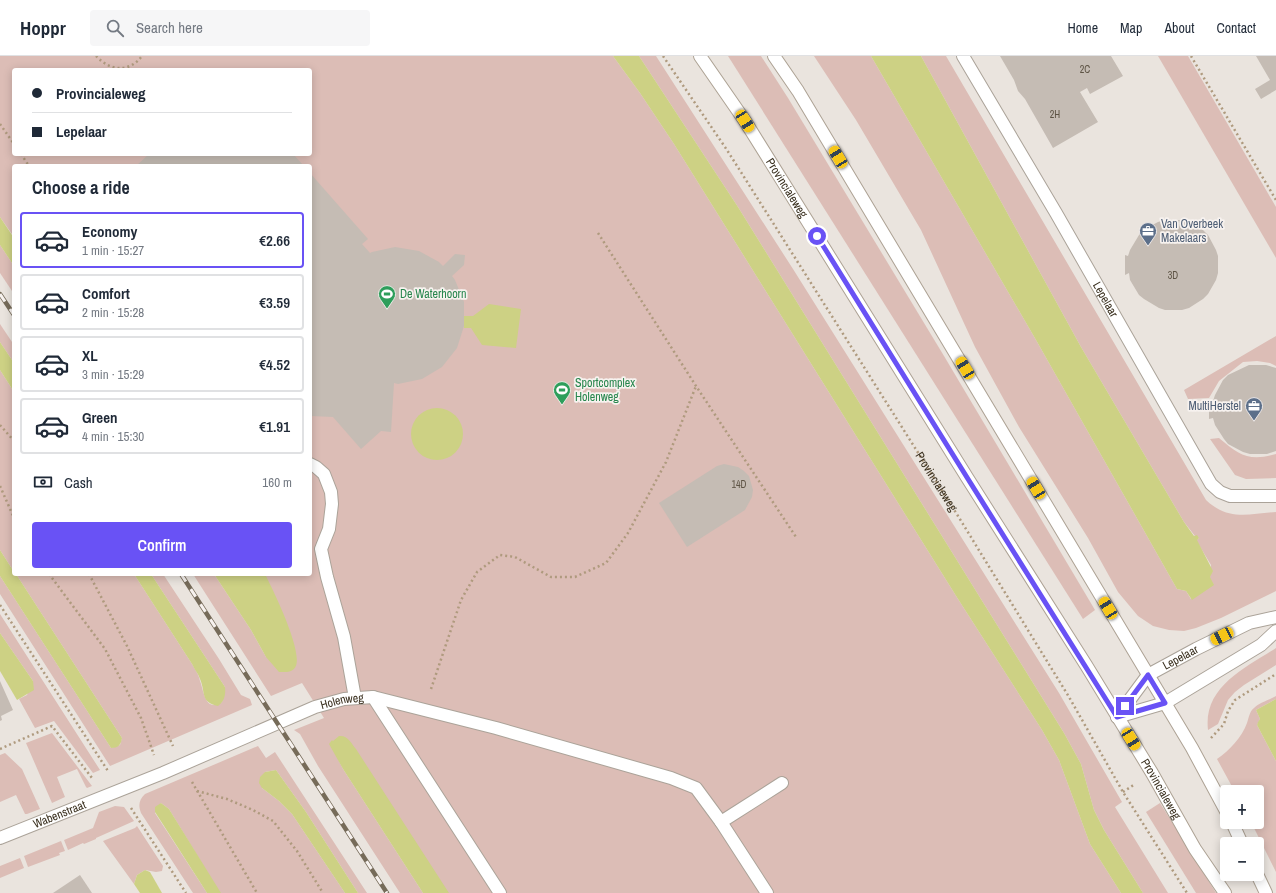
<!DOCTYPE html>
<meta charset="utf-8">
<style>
body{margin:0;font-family:"Archivo Narrow",sans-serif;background:#f6f6f7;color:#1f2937;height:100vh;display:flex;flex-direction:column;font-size:15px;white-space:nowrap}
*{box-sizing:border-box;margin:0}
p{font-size:13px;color:#747a83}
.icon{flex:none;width:22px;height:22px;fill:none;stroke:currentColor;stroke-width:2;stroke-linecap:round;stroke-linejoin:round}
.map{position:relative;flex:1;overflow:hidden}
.sheet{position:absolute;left:12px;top:108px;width:300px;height:412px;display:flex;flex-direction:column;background:#fff;border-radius:4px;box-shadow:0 2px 10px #0003}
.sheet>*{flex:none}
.banner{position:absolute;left:12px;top:12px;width:300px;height:88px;border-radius:4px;box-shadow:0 2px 10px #0003;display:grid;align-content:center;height:88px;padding:0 20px;background:#fff}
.controls{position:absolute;left:1220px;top:729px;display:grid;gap:8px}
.controls a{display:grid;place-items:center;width:44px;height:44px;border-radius:4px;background:#fff;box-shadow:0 2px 10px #0003;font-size:20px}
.end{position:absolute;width:18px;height:18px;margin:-9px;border:5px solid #6952f5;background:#fff;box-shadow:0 0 0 2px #fff}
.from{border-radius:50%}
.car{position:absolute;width:12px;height:24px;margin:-12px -6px;border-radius:5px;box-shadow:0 0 3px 1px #0007;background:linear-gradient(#f5c518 24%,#345 0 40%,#f5c518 0 76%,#345 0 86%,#f5c518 0)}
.banner b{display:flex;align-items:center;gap:14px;height:38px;font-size:15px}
.banner b+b{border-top:1px solid #e0e1e3}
.banner i{width:10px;height:10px;background:#1f2937}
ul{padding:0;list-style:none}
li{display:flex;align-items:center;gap:12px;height:56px;margin:0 8px 6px;padding:0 12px;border:2px solid #e0e1e3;border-radius:4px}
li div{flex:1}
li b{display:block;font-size:15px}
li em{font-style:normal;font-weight:600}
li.on{border-color:#6952f5}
li>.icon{width:36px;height:36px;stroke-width:1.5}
h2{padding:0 20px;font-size:18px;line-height:48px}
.pay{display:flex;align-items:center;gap:10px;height:44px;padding:0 20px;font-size:15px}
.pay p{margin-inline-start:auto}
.primary-button{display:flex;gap:8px;margin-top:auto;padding:8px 20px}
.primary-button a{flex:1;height:46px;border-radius:4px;background:#6952f5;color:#fff;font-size:16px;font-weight:600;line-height:46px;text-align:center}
header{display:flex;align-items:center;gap:24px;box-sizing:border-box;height:56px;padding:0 20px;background:#fff;border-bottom:1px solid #e0e1e3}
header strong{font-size:19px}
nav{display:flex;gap:22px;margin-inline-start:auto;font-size:14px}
.search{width:280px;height:36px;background:#f6f6f7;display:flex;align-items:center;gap:10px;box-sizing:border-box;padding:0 14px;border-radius:4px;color:#747a83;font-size:15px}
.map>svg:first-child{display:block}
</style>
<header>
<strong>Hoppr</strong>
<div class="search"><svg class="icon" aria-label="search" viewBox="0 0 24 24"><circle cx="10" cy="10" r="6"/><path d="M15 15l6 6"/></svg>Search here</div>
<nav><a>Home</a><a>Map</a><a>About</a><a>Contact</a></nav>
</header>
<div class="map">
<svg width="1276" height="837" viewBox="0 0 1276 837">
<rect width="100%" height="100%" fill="#eae4de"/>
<g fill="#dcbdb6" fill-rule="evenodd">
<path d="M0,0H613L640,37L674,88L958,543L1042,674L1059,704L1090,788L1121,837H435L338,703L343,713L423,837H400L318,710L300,678L294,674L324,662L302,627L271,640L193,518H214L251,574L266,601L231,518H310V110H14V181L0,161ZM14,14H310V98H14Z"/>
<path d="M639,0H656L793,213L1059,637L1122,746L1115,751L1168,837H1143L1104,774L1094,754L1081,708L1064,677L738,151Z"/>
<path d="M728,0H761L788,42L944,300L1095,554L1083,563Z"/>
<path d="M814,0H871L1036,284L1177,533L1186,535L1191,543L1210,521L1211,509L1196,484L1199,482L1195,480L1184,466L1081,291L921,0H946L1206,444C1228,465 1248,458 1276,456V535L1221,562L1196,572L1184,575L1169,574L1153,570L1138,560L1118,536L1088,482L1019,371L975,291L921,174L856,64Z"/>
<path d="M1158,0H1188L1276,151V202Z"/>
<path d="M0,189L14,210V238L0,217Z"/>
<path d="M0,268L14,289V307L0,286Z"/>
<path d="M1276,280V310L1270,307L1257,305L1243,306L1219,325L1209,342L1188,343L1184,334Z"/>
<path d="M0,314L14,336V516L0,494Z"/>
<path d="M1219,382C1239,399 1249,406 1276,398V422L1246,423L1235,419L1210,383Z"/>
<path d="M16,518H134L192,608C195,613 199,619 200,625C204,635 205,657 222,646L225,631L151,518H163L219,603L241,639L250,643L252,649L110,710L0,538V520L111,692L120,689L122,682Z"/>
<path d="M0,558L100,714L93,717L54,665L35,672L19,643L27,639L33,625L0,577Z"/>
<path d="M1276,592V609L1244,629L1235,636L1228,644L1218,668L1208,674C1203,631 1245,612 1276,592Z"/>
<path d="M1276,640V643L1256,654L1260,663L1257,669L1276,705V816L1251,766H1257V736H1235L1217,703C1229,695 1242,681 1247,667C1249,662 1249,656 1254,652C1259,647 1269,644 1276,640Z"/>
<path d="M52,677L92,730L87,732L86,731L77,713L57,721L65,741L52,747L26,687Z"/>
<path d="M258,690L266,702L275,696L367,837H358L306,756L276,714L265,716L262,732L279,745L292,758L345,837H220L169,753L161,747L155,757L207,837H193L141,757C138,749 139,744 145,738Z"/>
<path d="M5,697L22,713L40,753L27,758H25L16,739L0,746V699Z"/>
<path d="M1160,747L1216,837H1196L1146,756Z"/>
<path d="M115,750L124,751L134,765L96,782V783L84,788L83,787L68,794L64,784L93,772L99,756Z"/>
<path d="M137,770L163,810L162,815L156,816L145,814L137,819L134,828L103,785L135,772Z"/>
<path d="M61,785L65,795L59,797L60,799L28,811L24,800Z"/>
<path d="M20,802L24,812L0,822V810Z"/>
</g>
<g fill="#cdd184">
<path d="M613,0H639L738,151L1064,677L1081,708L1094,754L1104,774L1143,837H1121L1090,788L1059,704L1042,674L958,543L674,88L640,37Z"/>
<path d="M871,0H921L1081,291L1184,466L1194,480L1197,479L1199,482L1197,484L1213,515L1210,521L1214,529L1192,544L1186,535L1177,533L1036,284Z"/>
<path d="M0,161L14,182V210L0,189Z"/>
<path d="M489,248L521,253L516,292L482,289L471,272H464V260H473Z"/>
<path d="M0,286L14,307V336L0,314Z"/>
<circle cx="437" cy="378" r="26"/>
<path d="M0,494L14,516V518H16L122,682C121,689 118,692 111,692L0,520Z"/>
<path d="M134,518H151L225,631C226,639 224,646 218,650C200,646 206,637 200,623C198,617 194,613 192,608Z"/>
<path d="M214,518H265C272,532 307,602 294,613C290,617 284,616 279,616L266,601L251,574Z"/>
<path d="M0,577L33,625L34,634L17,644L0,615Z"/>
<path d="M1276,643V705L1257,669L1258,666L1260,663L1256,654Z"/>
<path d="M339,680C348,679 351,687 356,693L449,837H423L343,713L329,688L332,684L333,685Z"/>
<path d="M276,714L306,756L358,837H345L292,758L279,745L262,732L259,727L260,721L265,716Z"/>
<path d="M161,747L169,753L221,837H207L155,756V751Z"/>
<path d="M145,814L150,816L162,837H140L134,828L137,819Z"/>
</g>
<g fill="#c5bcb4">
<path d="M1000,0H1111L1123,20L1090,38L1087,32L1080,36L1098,66L1053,92L1025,43L1018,35L1014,24Z"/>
<path d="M1256,0H1276V34L1261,43L1255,33L1270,24Z"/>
<path d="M149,98H293L304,110H136Z"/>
<path d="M310,117L368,183L362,188L370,197L372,196L395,191L419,195L439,206L443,210L455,198L465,199L464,209L452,220L455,224L464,246V270L457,292L442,311L422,323L398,328L394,327L391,376L381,375L361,393L333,361L310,360Z"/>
<path d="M1165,164H1182L1188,166L1203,174L1208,179L1216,194L1218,200V217L1216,224L1208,238L1203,243L1189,252L1182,254H1165L1159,252L1144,243L1139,239L1130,224L1129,217L1125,219V199L1128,200L1130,194L1139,179L1143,174L1158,166Z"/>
<path d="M1249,309H1266L1276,312V395L1267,398H1250L1243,396L1228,388L1224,383L1215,369L1213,362L1209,363V344L1213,345L1215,339L1223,324L1228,319Z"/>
<path d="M724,408L738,411L744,415L749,420L753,434L752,441L745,454L687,491L659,447L717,410Z"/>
<path d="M0,625L13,654L1,660L2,664L0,665Z"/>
<path d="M80,819L92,837H53Z"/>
</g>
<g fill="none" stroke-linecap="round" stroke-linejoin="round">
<g stroke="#aba399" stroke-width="14">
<g id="service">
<path d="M310,408L316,411L324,418L331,436L332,448L329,473L321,493L327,521L344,581L355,642"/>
<path d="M373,641L496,672L671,722L696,732L721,766L767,837"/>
<path d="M721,766L782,727"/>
</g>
</g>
<g stroke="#aba399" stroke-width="14">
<g id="minor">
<path id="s2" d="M963,0L1056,157L1211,428L1220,436L1230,440H1276"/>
<path id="s3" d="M1117,661L1148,619L1196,593L1249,567L1276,561"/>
<path d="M1117,661L1165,647L1261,589L1276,575"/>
<path id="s4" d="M0,782L163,717L315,651L344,643L373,641L500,837"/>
</g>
</g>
<g stroke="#ada294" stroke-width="14">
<g id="secondary">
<path id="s5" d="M700,0L745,65L968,423L1086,609L1152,717L1195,793L1225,837"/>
<path d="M774,0L798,35L1192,692L1227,757"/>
<path d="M1232,766L1242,788"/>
<path d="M1257,818L1266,837"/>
</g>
</g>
<g stroke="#af9a7e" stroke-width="2.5" stroke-dasharray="2 3" stroke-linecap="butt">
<path d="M96,0C110,15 129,17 142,0"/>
<path id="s1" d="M663,0L727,94L958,460L1069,641L1123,736L1187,837"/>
<path d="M1191,0L1276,144"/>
<path d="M0,68L14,88"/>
<path d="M21,98L29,110"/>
<path d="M598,177L696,330L796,481"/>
<path d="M0,369L14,385"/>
<path d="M0,430L14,462"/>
<path d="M49,518L105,593L141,662L154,699"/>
<path d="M89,518L127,590L173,690"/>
<path d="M0,549L108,715"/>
<path d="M431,633L461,544L477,516L500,499L515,501L551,521H575L606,507L628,477L666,406L696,330"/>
<path d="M1211,682L1224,668L1228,655L1235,644L1276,618"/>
<path d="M0,693L52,670L92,722"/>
<path d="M192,726L257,837"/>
<path d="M197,735L227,743L253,754L273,765L297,795L323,837"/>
<path d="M1123,736L1135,728"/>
<path d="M131,752L186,837"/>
</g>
<use href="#service" stroke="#fff" stroke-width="12"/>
<use href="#minor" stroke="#fff" stroke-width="12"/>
<use href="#secondary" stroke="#fff" stroke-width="12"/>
<g stroke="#766b59" stroke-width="4.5">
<g id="rail">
<path d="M0,238L14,259"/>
<path d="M181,518L387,837"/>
</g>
</g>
<use href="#rail" stroke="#f7f2ef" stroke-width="3" stroke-dasharray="9" stroke-linecap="butt"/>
</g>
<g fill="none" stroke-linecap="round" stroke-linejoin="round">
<path stroke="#6952f5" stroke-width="5" d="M817,180L968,423L1117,661L1165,647L1148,619L1125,650"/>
</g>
<defs>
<g id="office-pin" transform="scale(0.9)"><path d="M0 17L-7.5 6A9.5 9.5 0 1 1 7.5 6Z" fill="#5c6f8a" stroke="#f7f2ef"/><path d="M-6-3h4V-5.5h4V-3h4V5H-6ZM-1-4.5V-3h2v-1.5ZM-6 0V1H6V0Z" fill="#fff"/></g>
<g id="stadium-pin" transform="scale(0.9)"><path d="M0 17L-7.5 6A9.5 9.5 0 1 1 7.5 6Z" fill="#2e9e5b" stroke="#f7f2ef"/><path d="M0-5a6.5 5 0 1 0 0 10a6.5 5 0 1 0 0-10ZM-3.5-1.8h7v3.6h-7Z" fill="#fff"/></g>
</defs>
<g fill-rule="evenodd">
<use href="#office-pin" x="1148" y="175"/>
<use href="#stadium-pin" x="387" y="238"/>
<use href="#stadium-pin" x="562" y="334"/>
<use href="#office-pin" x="1254" y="350"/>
</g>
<g text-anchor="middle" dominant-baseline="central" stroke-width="3.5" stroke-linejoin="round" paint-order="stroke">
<g font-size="10" fill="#5d5344">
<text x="1085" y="13">2C</text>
<text x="1055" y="58">2H</text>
<text x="1173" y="219">3D</text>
<text x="739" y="428">14D</text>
</g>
<g font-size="12" fill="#3a301f" stroke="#f7f2ef">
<text stroke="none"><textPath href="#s5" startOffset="158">Provincialeweg</textPath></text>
<text stroke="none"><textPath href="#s2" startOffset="282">Lepelaar</textPath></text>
<text stroke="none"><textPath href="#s1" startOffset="506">Provincialeweg</textPath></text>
<text stroke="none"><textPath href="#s3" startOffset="89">Lepelaar</textPath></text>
<text stroke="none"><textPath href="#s4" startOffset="369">Holenweg</textPath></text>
<text stroke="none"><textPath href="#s5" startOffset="866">Provincialeweg</textPath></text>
<text stroke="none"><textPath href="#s4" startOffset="64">Wabenstraat</textPath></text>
</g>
<g font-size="12" fill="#4e5e75" stroke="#f7f2ef" text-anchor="start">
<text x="1161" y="168">Van Overbeek<tspan x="1161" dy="14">Makelaars</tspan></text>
<text x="1241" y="350" text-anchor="end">MultiHerstel</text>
</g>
<g font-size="12" fill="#27864d" stroke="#f7f2ef" text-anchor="start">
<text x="400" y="238">De Waterhoorn</text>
<text x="575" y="327">Sportcomplex<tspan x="575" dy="14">Holenweg</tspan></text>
</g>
</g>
</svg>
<div class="controls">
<a>+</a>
<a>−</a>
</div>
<i class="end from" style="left:817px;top:180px"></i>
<i class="end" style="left:1125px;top:650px"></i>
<i class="car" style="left:745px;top:65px;rotate:148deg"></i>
<i class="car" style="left:838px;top:101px;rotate:329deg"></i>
<i class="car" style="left:965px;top:312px;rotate:329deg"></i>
<i class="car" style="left:1036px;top:432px;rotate:329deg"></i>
<i class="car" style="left:1108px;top:552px;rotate:329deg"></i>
<i class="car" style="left:1222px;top:580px;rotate:244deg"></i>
<i class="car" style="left:1131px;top:683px;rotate:148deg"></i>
<div class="banner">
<b><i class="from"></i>Provincialeweg</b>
<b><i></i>Lepelaar</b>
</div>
<section class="sheet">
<h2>Choose a ride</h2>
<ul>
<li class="on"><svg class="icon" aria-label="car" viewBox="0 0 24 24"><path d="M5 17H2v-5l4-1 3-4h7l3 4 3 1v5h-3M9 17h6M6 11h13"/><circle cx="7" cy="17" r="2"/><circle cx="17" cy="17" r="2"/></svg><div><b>Economy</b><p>1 min · 15:27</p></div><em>€2.66</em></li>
<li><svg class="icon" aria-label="car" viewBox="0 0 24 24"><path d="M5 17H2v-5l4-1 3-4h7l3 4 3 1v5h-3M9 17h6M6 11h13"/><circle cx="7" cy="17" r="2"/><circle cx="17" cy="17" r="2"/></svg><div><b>Comfort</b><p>2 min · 15:28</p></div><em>€3.59</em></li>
<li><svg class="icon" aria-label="car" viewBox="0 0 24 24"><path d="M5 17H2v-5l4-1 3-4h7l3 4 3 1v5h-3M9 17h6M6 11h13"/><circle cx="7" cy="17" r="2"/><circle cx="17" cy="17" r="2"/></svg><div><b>XL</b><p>3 min · 15:29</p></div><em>€4.52</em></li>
<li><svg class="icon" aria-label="car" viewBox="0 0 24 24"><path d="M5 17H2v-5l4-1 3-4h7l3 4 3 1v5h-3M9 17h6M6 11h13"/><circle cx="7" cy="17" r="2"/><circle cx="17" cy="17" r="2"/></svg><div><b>Green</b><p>4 min · 15:30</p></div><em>€1.91</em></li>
</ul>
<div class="pay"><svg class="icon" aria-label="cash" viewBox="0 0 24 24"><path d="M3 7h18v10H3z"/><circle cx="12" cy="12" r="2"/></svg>Cash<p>160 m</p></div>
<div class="primary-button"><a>Confirm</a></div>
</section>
</div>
